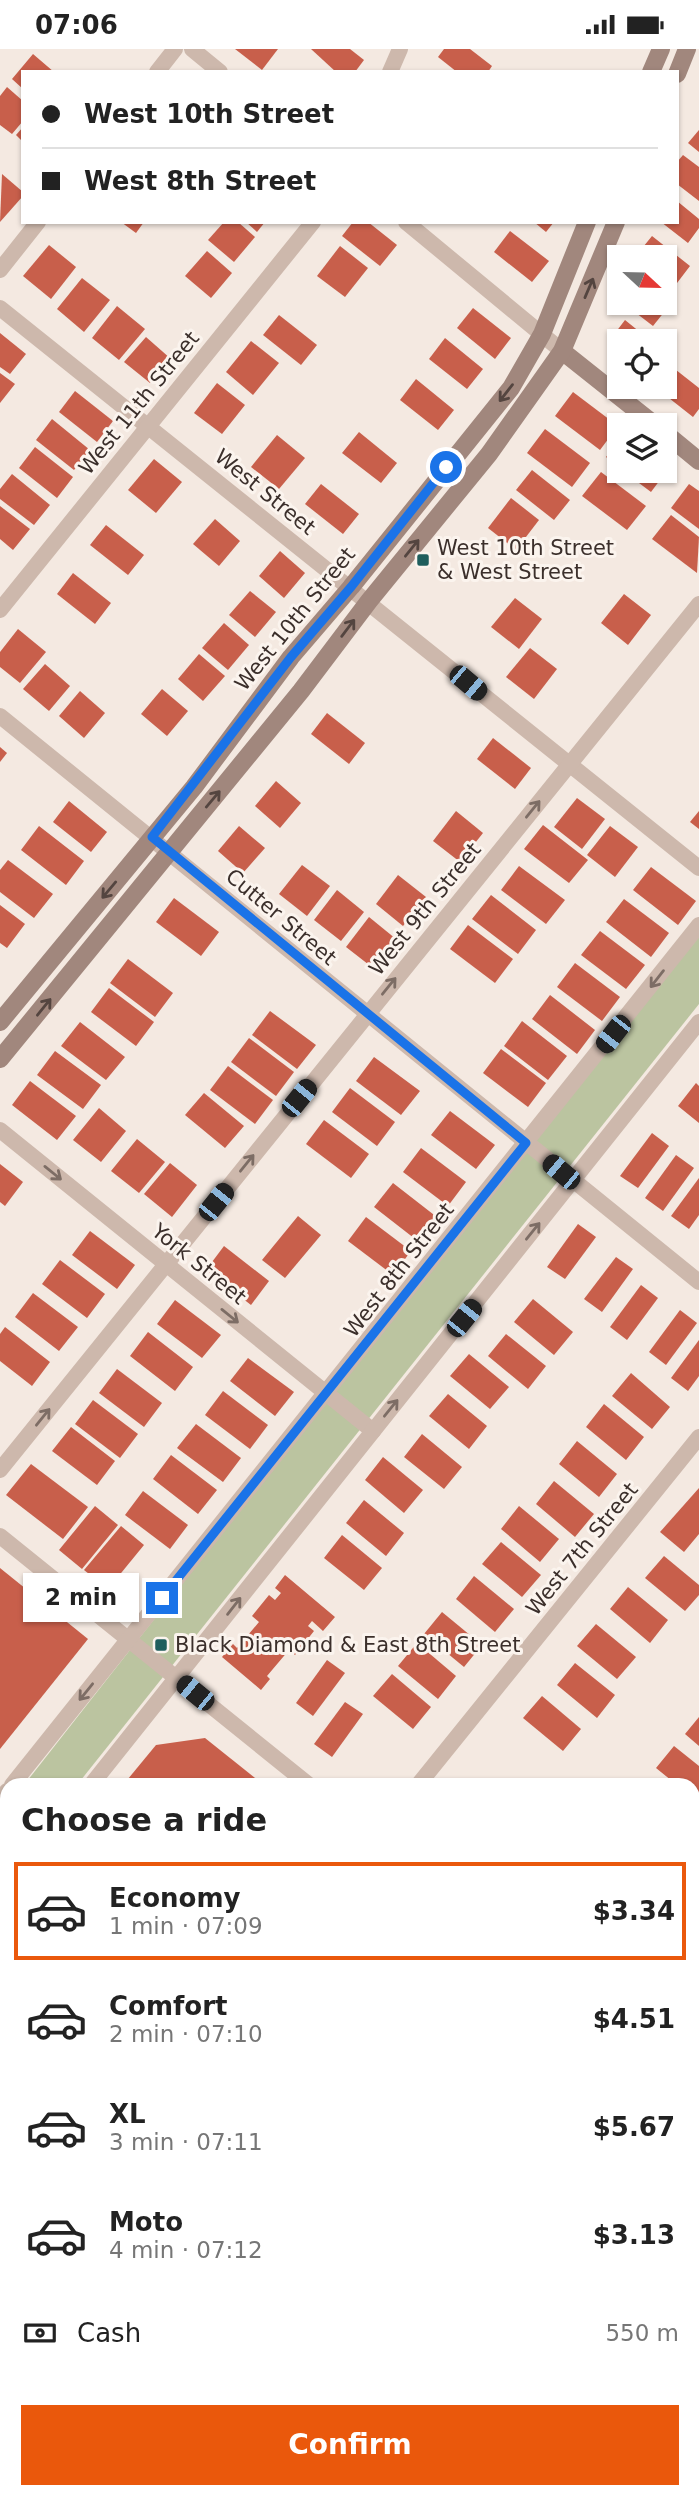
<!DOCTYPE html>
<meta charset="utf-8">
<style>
body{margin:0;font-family:"DejaVu Sans",sans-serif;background:#f2f2f2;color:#222;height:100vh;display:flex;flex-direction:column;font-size:26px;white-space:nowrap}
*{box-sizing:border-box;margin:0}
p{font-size:23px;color:#767676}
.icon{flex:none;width:38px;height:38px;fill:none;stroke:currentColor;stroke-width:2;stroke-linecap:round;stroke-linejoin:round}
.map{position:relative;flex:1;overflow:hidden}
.sheet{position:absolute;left:0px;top:1729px;width:700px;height:721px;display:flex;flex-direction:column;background:#fff;border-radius:21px 21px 0 0;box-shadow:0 2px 5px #0004}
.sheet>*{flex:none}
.banner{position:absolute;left:21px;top:21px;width:658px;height:154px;border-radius:0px;box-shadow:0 2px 5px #0004;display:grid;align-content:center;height:154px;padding:0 21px;background:#fff}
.needle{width:46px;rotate:112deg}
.controls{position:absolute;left:607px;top:196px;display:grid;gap:14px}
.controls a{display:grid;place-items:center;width:70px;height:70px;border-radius:0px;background:#fff;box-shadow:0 2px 5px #0004;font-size:35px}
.end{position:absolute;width:32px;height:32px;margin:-16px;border:9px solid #1a73e8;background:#fff;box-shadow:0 0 0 4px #fff}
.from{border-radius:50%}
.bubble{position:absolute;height:49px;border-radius:0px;background:#fff;box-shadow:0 2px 5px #0004;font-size:23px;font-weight:600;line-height:49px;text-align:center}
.car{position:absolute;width:21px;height:42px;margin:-21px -10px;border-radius:9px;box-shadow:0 0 5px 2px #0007;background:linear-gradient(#222 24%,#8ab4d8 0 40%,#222 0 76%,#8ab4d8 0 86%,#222 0)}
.banner b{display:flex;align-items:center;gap:24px;height:66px;font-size:26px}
.banner b+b{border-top:2px solid #e0e0e0}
.banner i{width:18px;height:18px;background:#222}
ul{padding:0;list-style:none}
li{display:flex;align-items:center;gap:21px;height:98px;margin:0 14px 10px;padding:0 7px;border:4px solid transparent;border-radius:0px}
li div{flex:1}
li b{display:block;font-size:26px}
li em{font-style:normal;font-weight:600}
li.current{border-color:#ea580c}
li>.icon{width:63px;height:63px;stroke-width:1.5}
h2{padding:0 21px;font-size:32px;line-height:84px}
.pay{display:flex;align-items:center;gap:18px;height:77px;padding:0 21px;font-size:26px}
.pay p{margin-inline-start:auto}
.action{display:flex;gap:14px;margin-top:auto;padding:14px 21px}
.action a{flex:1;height:80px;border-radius:0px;background:#ea580c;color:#fff;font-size:28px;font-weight:600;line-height:80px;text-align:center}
.status{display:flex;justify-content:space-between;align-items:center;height:49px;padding:0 35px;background:#fff;direction:ltr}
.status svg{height:19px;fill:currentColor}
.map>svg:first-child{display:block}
</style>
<div class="status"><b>07:06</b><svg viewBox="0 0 49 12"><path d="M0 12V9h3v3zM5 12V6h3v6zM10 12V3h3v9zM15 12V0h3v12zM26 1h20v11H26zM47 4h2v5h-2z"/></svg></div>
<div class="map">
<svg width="699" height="2450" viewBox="0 0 699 2450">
<rect width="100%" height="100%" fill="#f4e9e1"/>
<g fill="#bbc4a0">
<path d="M699,876V955L77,1736H24Z"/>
<path d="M7,1758V1824L0,1833V1767Z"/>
<path d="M693,2077L699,2082V2202L693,2209Z"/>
</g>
<g fill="#c85f4b">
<path d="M235,0H278L262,21Z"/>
<path d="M311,0H350L364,11L355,23H336Z"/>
<path d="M444,0H470L492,17L488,23H457L438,8Z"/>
<path d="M33,5L54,23H23V40L12,30Z"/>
<path d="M7,38L23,52V72L12,85L0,76V47Z"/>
<path d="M23,78V93L16,86Z"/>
<path d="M699,81V103L688,94Z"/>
<path d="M683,106L699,118V152L677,135V113Z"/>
<path d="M2,125L23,143V147L0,173Z"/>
<path d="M677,152L699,170V179L688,194L661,173H677Z"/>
<path d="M121,173H144L136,184Z"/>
<path d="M224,173H238L255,188L234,213L208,191Z"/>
<path d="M246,173H265L257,183Z"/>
<path d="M353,173H368L397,196L380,217L342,187Z"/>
<path d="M534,173H554L546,183Z"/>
<path d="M510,182L549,212L532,233L494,203Z"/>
<path d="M652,187L690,217L674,238L665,231V208H635Z"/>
<path d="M49,196L76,218L51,250L23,227Z"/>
<path d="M340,197L368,219L345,248L317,227Z"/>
<path d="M207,202L232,224L211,249L185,227Z"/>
<path d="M82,229L110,251L84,283L57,260Z"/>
<path d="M623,254H665L669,257L653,277Z"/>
<path d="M117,257L145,280L119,311L92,289Z"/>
<path d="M473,259L511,289L495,310L457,279Z"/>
<path d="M279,266L317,296L301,316L263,286Z"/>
<path d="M625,271L651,292H620V300L609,292Z"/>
<path d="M0,284L26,305L10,325L0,318Z"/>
<path d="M146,288L171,310L150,334L124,313Z"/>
<path d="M445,289L483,320L467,340L429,310Z"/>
<path d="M251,292L279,314L253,346L226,323Z"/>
<path d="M671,317L699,339V360L693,368L655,338H665V325Z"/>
<path d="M0,324L15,335L0,354Z"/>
<path d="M416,330L454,361L438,381L400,351Z"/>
<path d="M217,334L245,356L222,385L194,364Z"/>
<path d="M75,342L113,372L97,393L59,363Z"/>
<path d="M573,343L618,377L600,401L555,367Z"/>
<path d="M52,370L90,401L74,421L36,391Z"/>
<path d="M545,380L590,414L572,438L527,404Z"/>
<path d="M359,383L397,414L381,434L342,404Z"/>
<path d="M277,386L305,409L279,440L251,418Z"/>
<path d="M620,391V419L606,408Z"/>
<path d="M35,398L73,428L57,449L19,419Z"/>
<path d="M154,410L182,433L156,464L128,441Z"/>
<path d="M665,416L669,419L651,443L623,422H665Z"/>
<path d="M532,421L570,451L554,471L516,441Z"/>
<path d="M601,423L646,457L627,481L582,447Z"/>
<path d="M12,425L50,456L34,476L0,450V440Z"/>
<path d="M321,435L359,465L343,485L305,455Z"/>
<path d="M689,435L699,442V480L671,459Z"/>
<path d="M511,449L539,471L516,501L488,479Z"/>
<path d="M0,457L30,480L13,501L0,490Z"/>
<path d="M671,466L699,488L697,524L652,490Z"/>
<path d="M215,470L240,492L219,517L193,495Z"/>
<path d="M106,476L144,506L128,526L90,496Z"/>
<path d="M280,502L305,524L284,549L259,527Z"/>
<path d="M73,524L111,554L95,575L57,545Z"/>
<path d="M250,542L276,563L255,588L229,566Z"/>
<path d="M624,545L651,566L628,596L601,574Z"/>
<path d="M515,549L542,570L519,600L491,578Z"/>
<path d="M224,574L249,596L228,621L202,599Z"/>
<path d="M18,580L46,603L20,634L0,618V603Z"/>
<path d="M530,599L557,620L534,650L506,628Z"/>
<path d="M199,605L225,627L203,652L178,630Z"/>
<path d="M45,615L70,637L49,662L23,640Z"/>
<path d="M162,640L188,662L167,687L141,665Z"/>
<path d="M80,642L105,664L84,689L59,667Z"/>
<path d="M327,664L365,694L349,715L311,685Z"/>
<path d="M493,689L531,719L515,740L477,710Z"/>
<path d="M0,698L7,704L0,713Z"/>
<path d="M276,732L301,754L280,779L255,757Z"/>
<path d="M577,749L605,770L582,800L554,778Z"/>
<path d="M69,752L107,783L91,803L53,773Z"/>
<path d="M456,762L483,784L460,813L433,792Z"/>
<path d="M699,762V780L690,773Z"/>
<path d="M543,776L588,811L569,834L524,800Z"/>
<path d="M39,777L84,812L66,836L21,801Z"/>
<path d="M239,777L265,799L243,824L218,802Z"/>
<path d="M610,777L638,798L615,828L587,806Z"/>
<path d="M8,811L53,845L34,869L0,843V821Z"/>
<path d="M302,816L330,837L307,867L279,845Z"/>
<path d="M519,817L565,851L546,875L501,841Z"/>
<path d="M651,818L696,852L678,876L633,841Z"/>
<path d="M398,826L426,848L403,877L376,855Z"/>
<path d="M337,841L364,863L341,892L314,871Z"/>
<path d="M491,846L536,881L518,905L472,870Z"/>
<path d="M174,849L219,883L201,907L156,873Z"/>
<path d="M624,850L669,884L651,908L606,873Z"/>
<path d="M0,856L25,875L7,899L0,894Z"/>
<path d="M369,868L396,890L373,919L346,898Z"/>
<path d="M468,876L513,910L495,934L450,900Z"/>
<path d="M600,882L645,916L626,940L581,906Z"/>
<path d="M128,910L173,944L155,968L110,934Z"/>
<path d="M575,914L620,948L602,972L557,938Z"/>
<path d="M109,939L154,973L136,997L91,963Z"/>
<path d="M550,946L595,981L577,1005L532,970Z"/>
<path d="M270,962L316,996L297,1020L252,986Z"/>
<path d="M522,972L567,1007L548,1031L504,997Z"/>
<path d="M80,973L125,1008L106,1031L61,997Z"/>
<path d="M249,989L294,1023L276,1047L231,1013Z"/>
<path d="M501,1000L546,1034L528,1058L483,1024Z"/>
<path d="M55,1002L101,1036L83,1060L37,1026Z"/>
<path d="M374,1008L420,1042L401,1066L356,1032Z"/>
<path d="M228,1017L273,1051L255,1075L210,1041Z"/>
<path d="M30,1032L76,1067L57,1091L12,1056Z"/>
<path d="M696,1034L699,1037V1074L678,1057Z"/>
<path d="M350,1039L395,1073L377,1097L332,1063Z"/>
<path d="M204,1044L244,1077L225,1099L185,1066Z"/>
<path d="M99,1059L126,1082L101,1113L73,1091Z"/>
<path d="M450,1062L495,1096L476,1120L431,1086Z"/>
<path d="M324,1071L369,1105L351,1129L306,1095Z"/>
<path d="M652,1084L669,1097L638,1139L620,1127Z"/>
<path d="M137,1090L165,1113L139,1144L111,1122Z"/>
<path d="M421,1099L466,1133L448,1157L403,1123Z"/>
<path d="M676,1106L694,1119L663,1162L645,1149Z"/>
<path d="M170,1114L197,1136L172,1168L144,1145Z"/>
<path d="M0,1115L23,1133L5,1157L0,1153Z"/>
<path d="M699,1129V1166L689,1180L671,1167Z"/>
<path d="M393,1134L438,1169L419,1193L374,1158Z"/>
<path d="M298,1167L321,1186L285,1229L262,1211Z"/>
<path d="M366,1168L411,1202L393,1226L348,1192Z"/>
<path d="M578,1175L596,1188L565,1230L547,1218Z"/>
<path d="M90,1182L135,1216L117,1240L72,1206Z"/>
<path d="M224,1197L269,1232L251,1256L206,1221Z"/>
<path d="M616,1208L633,1220L602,1263L584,1250Z"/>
<path d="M60,1211L105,1245L87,1269L42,1235Z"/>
<path d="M641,1236L658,1249L627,1291L610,1278Z"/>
<path d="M33,1244L78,1278L59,1302L15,1268Z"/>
<path d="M533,1250L573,1283L554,1306L514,1273Z"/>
<path d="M175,1251L221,1286L202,1309L157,1275Z"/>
<path d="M680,1261L697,1274L666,1316L649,1303Z"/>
<path d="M5,1278L50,1313L32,1337L0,1312V1285Z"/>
<path d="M148,1283L193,1318L175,1342L130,1307Z"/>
<path d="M506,1285L546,1317L528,1340L488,1307Z"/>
<path d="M699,1291V1327L688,1342L671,1329Z"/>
<path d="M469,1305L509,1338L490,1360L450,1327Z"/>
<path d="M248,1309L294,1343L275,1367L230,1332Z"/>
<path d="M117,1320L162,1354L144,1378L99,1344Z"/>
<path d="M631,1324L670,1358L652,1380L612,1347Z"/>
<path d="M223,1342L268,1376L250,1400L205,1366Z"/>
<path d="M448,1345L487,1377L469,1400L429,1367Z"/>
<path d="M93,1351L138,1385L120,1409L75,1375Z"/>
<path d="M604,1355L644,1388L626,1411L586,1378Z"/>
<path d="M196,1375L241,1409L223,1433L177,1399Z"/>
<path d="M71,1378L115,1412L97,1436L52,1402Z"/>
<path d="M422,1385L462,1418L444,1440L404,1408Z"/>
<path d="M577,1392L617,1425L599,1448L559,1415Z"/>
<path d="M171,1406L217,1441L198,1465L153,1430Z"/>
<path d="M383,1408L423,1441L404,1464L365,1431Z"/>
<path d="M31,1415L88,1458L63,1490L6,1446Z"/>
<path d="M554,1432L594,1465L575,1488L536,1455Z"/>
<path d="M699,1439V1485L684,1503L660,1483Z"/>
<path d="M143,1442L188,1476L170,1500L125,1466Z"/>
<path d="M364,1451L404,1484L386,1507L346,1474Z"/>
<path d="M95,1457L118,1476L82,1520L59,1501Z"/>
<path d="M519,1457L559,1490L540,1513L501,1480Z"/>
<path d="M121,1477L144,1496L108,1540L84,1521Z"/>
<path d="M342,1486L382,1519L364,1541L324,1509Z"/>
<path d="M501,1493L541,1526L522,1548L482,1515Z"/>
<path d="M664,1507L699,1536V1546L685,1562L645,1529Z"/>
<path d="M0,1519L88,1590L0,1700Z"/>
<path d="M285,1526L335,1568L323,1582L312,1572L308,1577L314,1582L295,1606L289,1601L267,1627L270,1630L261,1641L222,1608L233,1595L237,1599L259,1573L252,1567L269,1546L275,1551L281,1544L275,1539Z"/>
<path d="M474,1527L514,1560L495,1583L456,1550Z"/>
<path d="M628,1538L668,1571L650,1594L610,1560Z"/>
<path d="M442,1563L482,1596L464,1618L424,1585Z"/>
<path d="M596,1575L636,1608L617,1630L577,1597Z"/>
<path d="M417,1594L456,1627L438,1650L398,1617Z"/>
<path d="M327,1611L345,1624L313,1667L296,1654Z"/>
<path d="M575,1614L615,1646L597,1669L557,1636Z"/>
<path d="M392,1625L431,1658L413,1680L373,1647Z"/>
<path d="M542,1647L581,1680L563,1702L523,1669Z"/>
<path d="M345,1653L363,1665L332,1708L314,1695Z"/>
<path d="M699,1668V1697L685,1685Z"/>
<path d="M205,1689L264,1736H123L156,1696Z"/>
<path d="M674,1697L699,1717V1748L696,1752L693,1736H677L656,1719Z"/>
<path d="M461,1729L469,1736H455Z"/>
<path d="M699,1992V2017L693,2013V1999Z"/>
<path d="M699,2273V2361L693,2357V2281Z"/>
<path d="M352,2443H386L381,2450H361Z"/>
<path d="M596,2443H693L699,2450H604Z"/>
</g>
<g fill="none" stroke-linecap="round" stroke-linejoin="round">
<g stroke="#cdb8ac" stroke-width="8">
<path d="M693,1972L699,1964"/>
<path d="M391,2450L397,2443"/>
</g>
<g stroke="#cdb8ac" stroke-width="16">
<path d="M192,0L220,23"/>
<path d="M157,23L175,0"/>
<path d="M390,23L400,0"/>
<path d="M406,173L562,302"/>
<path d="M0,221L38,173"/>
<path d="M0,259L699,819"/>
<path d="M0,561L313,173"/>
<path d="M0,667L699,1233"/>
<path d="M0,1081L373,1382"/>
<path d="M0,1421L699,555"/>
<path d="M0,1487L309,1736"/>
<path d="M12,1736L699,876"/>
<path d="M91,1736L699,973"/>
<path d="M418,1736L699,1388"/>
<path d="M0,1751L7,1742"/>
<path d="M693,1819L699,1811"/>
<path d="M0,1849L7,1840"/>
<path d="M693,2043L699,2048"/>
<path d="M0,2199L7,2204"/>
<path d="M693,2242L699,2234"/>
<path d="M0,2403H7"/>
<path d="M73,2443L81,2450"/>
<path d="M303,2443L312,2450"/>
<path d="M181,2450L186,2443"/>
<path d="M522,2450L528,2443"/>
</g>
<g stroke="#a1877d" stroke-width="18">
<path d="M651,23L661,0"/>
<path d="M677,25L687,0"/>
<path d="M562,302L655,376"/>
<path d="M665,384L699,412"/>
<path d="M0,973L194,738L291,608L351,538L511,339L542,285L587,173"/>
<path d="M0,1010L301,642L369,552L489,405L562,302L616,173"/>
<path d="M0,1919L7,1924"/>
<path d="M693,2401L699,2405"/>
</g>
</g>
<defs><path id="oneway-shaft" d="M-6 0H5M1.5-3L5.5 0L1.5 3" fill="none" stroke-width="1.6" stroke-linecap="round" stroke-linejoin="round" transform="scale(1.75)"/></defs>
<g stroke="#544540">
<use href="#oneway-shaft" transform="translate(589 239) rotate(-67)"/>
<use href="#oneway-shaft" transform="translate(506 344) rotate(128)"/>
<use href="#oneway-shaft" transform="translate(412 499) rotate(-51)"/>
<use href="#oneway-shaft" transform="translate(348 579) rotate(-53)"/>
<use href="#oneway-shaft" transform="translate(213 750) rotate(-50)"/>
<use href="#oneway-shaft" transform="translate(109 841) rotate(130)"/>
<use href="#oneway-shaft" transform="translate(44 958) rotate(-51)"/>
</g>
<g stroke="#7d6d65">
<use href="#oneway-shaft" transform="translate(533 760) rotate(-51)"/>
<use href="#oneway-shaft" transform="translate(657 930) rotate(128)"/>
<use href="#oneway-shaft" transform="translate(389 937) rotate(-51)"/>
<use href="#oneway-shaft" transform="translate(247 1114) rotate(-51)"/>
<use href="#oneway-shaft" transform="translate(53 1124) rotate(39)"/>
<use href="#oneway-shaft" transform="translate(533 1182) rotate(-51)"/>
<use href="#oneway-shaft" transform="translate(230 1267) rotate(39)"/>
<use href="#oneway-shaft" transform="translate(391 1359) rotate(-51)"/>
<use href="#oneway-shaft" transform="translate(43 1368) rotate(-51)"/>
<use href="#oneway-shaft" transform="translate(234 1557) rotate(-52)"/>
<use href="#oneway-shaft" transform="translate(86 1643) rotate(129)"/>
</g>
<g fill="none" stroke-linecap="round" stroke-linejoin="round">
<path stroke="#1a73e8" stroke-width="9" d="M162,1549L526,1094L152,788L291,608L351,538L446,418"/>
</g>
<g fill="#1f5e5d" stroke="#fbf4ee" stroke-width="2.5">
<rect x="416" y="504" width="14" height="14" rx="3.5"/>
<rect x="154" y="1589" width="14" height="14" rx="3.5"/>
</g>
<g text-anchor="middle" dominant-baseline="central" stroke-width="6" stroke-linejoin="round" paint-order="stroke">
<g font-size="21" fill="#3b2f2b" stroke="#fbf4ee">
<text transform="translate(139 354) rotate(-51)">West 11th Street</text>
<text transform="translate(265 443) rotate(39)">West Street</text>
<text transform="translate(295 570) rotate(-51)">West 10th Street</text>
<text transform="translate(425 860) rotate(-51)">West 9th Street</text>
<text transform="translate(281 868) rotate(40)">Cutter Street</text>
<text transform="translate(199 1215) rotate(39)">York Street</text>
<text transform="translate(399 1221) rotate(-52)">West 8th Street</text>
<text transform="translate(582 1500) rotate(-51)">West 7th Street</text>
</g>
<g font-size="21" fill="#3b2f2b" stroke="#fbf4ee" text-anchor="start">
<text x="437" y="499">West 10th Street<tspan x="437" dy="24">&amp; West Street</tspan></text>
<text x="175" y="1596">Black Diamond &amp; East 8th Street</text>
</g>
</g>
</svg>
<div class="controls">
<a><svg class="needle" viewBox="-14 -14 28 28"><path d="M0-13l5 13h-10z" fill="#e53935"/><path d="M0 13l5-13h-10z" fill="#767676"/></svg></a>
<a><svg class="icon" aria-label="locate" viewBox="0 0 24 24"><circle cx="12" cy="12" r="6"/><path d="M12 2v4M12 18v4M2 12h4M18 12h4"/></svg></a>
<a><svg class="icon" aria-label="layers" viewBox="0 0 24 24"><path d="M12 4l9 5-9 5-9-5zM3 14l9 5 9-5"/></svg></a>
</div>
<i class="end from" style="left:446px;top:418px"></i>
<i class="end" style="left:162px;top:1549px"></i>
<div class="bubble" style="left:23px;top:1524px;width:116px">2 min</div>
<i class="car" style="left:468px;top:634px;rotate:130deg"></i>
<i class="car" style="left:613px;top:985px;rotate:218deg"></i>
<i class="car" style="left:299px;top:1049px;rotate:39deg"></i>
<i class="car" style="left:561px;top:1123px;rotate:310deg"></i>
<i class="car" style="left:216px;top:1153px;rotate:39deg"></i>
<i class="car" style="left:464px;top:1269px;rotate:39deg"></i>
<i class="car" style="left:195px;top:1644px;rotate:309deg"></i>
<div class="banner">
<b><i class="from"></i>West 10th Street</b>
<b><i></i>West 8th Street</b>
</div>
<section class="sheet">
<h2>Choose a ride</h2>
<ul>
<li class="current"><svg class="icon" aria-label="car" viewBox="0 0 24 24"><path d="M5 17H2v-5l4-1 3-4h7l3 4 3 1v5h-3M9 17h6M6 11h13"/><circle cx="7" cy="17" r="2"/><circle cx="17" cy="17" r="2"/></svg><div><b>Economy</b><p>1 min · 07:09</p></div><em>$3.34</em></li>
<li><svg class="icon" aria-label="car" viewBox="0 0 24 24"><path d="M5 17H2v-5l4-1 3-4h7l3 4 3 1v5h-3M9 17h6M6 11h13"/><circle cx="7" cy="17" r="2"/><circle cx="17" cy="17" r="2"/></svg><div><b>Comfort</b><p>2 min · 07:10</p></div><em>$4.51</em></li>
<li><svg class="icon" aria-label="car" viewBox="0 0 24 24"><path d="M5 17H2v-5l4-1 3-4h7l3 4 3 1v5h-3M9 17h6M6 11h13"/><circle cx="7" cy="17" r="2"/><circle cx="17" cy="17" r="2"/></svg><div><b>XL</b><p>3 min · 07:11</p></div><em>$5.67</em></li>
<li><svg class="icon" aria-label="car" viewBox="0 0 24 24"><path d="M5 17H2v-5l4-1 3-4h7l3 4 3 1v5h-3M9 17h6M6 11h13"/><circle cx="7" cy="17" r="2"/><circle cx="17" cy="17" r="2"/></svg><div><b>Moto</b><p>4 min · 07:12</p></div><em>$3.13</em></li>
</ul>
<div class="pay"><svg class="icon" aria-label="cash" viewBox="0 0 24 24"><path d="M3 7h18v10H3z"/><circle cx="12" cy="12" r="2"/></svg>Cash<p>550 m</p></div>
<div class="action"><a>Confirm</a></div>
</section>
</div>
